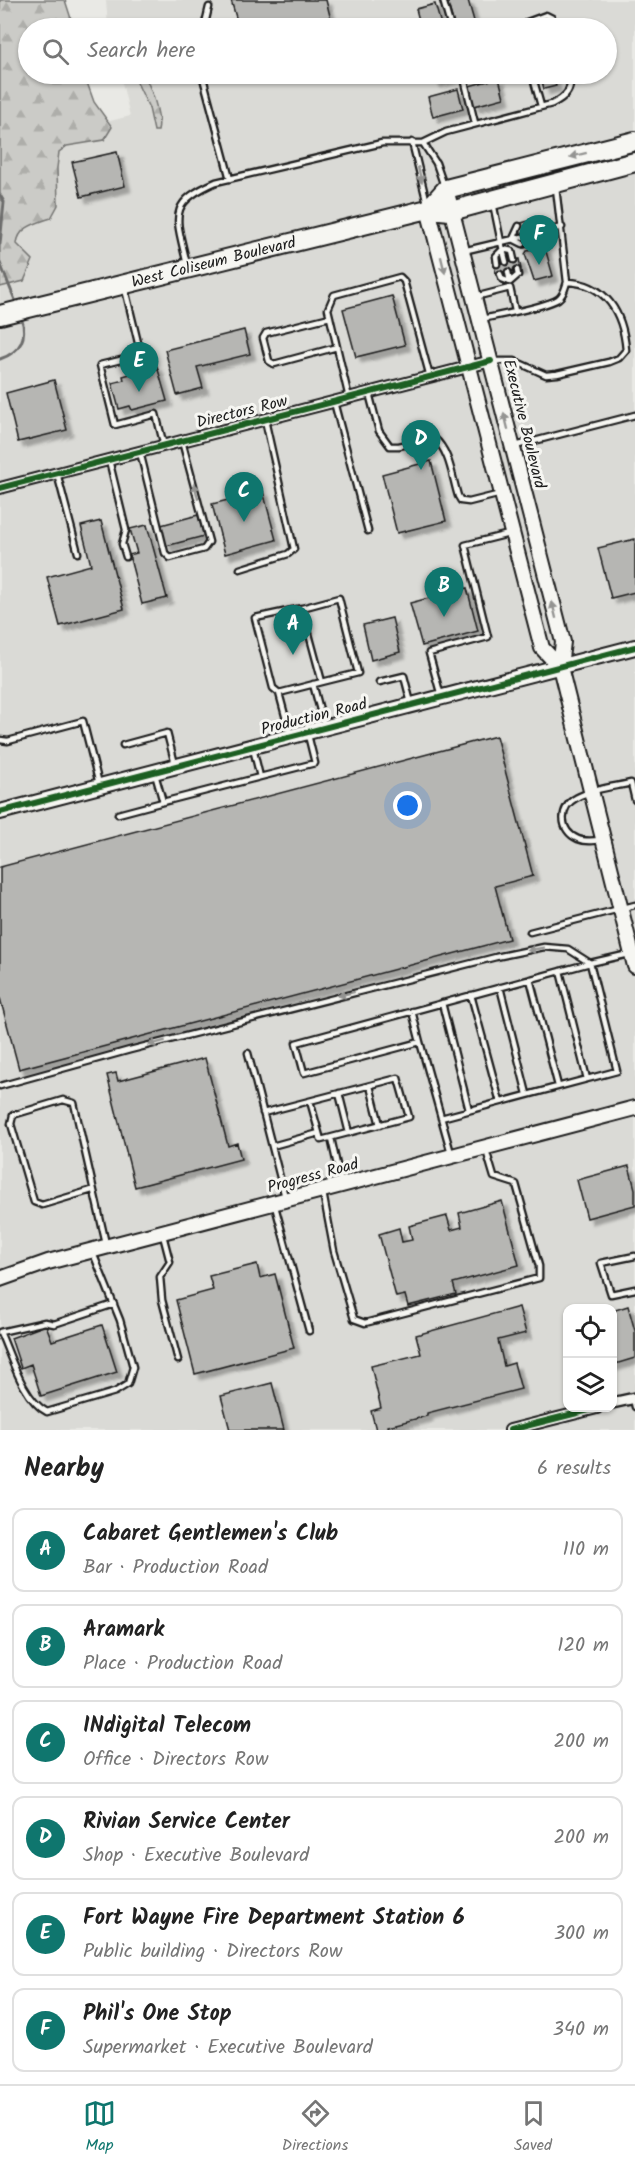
<!DOCTYPE html>
<meta charset="utf-8">
<style>
:root{--surface:#fff;--page:#f2f2f2;--text:#222;--muted:#767676;--line:#e0e0e0;--accent:#0f766e}
body{margin:0;font-family:Kalam,sans-serif;background:var(--page);color:var(--text)}
.controls{position:absolute;right:18px;bottom:18px;display:grid;overflow:hidden;border-radius:12px;box-shadow:0 2px 4px #0004}
.controls button{width:54px;height:54px;display:grid;place-items:center;padding:0;border:0;border-bottom:2px solid var(--line);background:var(--surface);color:var(--text);font:30px sans-serif}
.you{position:absolute;left:408px;top:806px;width:21px;height:21px;margin:-15px;border:4px solid #fff;border-radius:50%;background:#1a73e8;box-shadow:0 0 0 9px #1a73e833}
.badge{display:grid;place-items:center;width:39px;height:39px;border-radius:50%;background:var(--accent);color:#fff;font-size:20px;font-weight:700}
.pin{position:absolute;translate:-50% -50px;filter:drop-shadow(0 2px 3px #0008)}
.pin::after{content:'';position:absolute;top:32px;width:21px;height:18px;background:inherit;clip-path:polygon(0 0,100% 0,50% 100%)}
.list{margin:0;padding:0;list-style:none}
h2{display:flex;justify-content:space-between;align-items:center;height:78px;margin:0;padding:0 24px;font-size:26px}
h2 small{font-size:20px;font-weight:400;color:var(--muted)}
.list li{display:grid;grid-template-columns:39px 1fr auto;gap:18px;align-items:center;box-sizing:border-box;height:84px;margin:0 12px 12px;padding:0 12px;border:2px solid var(--line);border-radius:12px}
.list b{display:block;font-size:22px;white-space:nowrap}
.list p{margin:0;font-size:20px;white-space:nowrap;color:var(--muted)}
.list em{font-size:20px;font-style:normal;color:var(--muted)}
.icon{flex:none;width:33px;height:33px;fill:none;stroke:currentColor;stroke-width:2;stroke-linecap:round;stroke-linejoin:round}
.map{position:relative;flex:none;width:635px;height:1430px;overflow:hidden}
.search{position:absolute;background:var(--surface);box-shadow:0 2px 4px #0004;left:18px;right:18px;top:18px;height:66px;display:flex;align-items:center;gap:15px;box-sizing:border-box;padding:0 21px;border-radius:33px;color:var(--muted);font-size:22px}
.sheet{height:654px;background:var(--surface)}
nav{display:flex;justify-content:space-around;align-items:center;box-sizing:border-box;height:84px;border-top:2px solid var(--line);background:var(--surface);font-size:16px;color:var(--muted)}
nav a{display:grid;justify-items:center;gap:3px}
nav .on{color:var(--accent)}
.map>svg:first-child{display:block}
</style>
<div class="map">
<svg width="635" height="1430" viewBox="0 0 635 1430">
<defs>
<pattern id="forest-firs" width="22" height="20" patternUnits="userSpaceOnUse" patternTransform="scale(1.5)"><rect width="22" height="20" fill="#cbcbc7"/><path d="M5 1l3.5 6h-7zM16 11l3.5 6h-7z" fill="#aeaeaa"/></pattern>
<filter id="shadow"><feDropShadow dx="5.5" dy="5.5" stdDeviation="1.5" flood-color="#0004"/></filter>
</defs>
<rect width="100%" height="100%" fill="#e9e9e5"/>
<filter id="ink" filterUnits="userSpaceOnUse"><feTurbulence type="fractalNoise" baseFrequency=".0167" numOctaves="2"/><feDisplacementMap in="SourceGraphic" scale="12" xChannelSelector="R" yChannelSelector="G"/><feConvolveMatrix kernelMatrix="1 2 1 2 8 2 1 2 1" color-interpolation-filters="sRGB"/></filter>
<g filter="url(#ink)">
<path fill="#dadad6" fill-rule="evenodd" d="M106 0H635V1430H0V149L130 116 120 74H606V28H108ZM568 1308H612V1408H568Z"/>
<path fill="url(#forest-firs)" stroke="#747472" stroke-width="1.5" d="M0 0H65L74 28H28V74H84L94 102 112 127 104 140 67 146 59 152 57 168 58 205 51 218C37 223 18 227 17 244L33 260 24 281 0 287Z
M133 74H144C151 89 162 114 158 131H154L149 108Z"/>
<g fill="none" stroke-linecap="round" stroke-linejoin="round">
<path stroke="#6d6d6c" stroke-width="3" d="M0 195 4 202 0 244
M0 263 17 305
M0 359C21 352 28 337 21 317"/>
</g>
<path fill="#b6b6b3" stroke="#1c1c1c" stroke-width="1.5" filter="url(#shadow)" d="M231 0H326L333 28H239Z
M468 0 476 28H455L447 1Z
M435 4 442 28H421L416 9Z
M433 74H454L455 77 435 82Z
M540 74H552L556 86 544 89Z
M499 78 504 98 474 106 469 86Z
M458 89 463 109 433 117 428 97Z
M117 152 125 186 81 197 72 162Z
M535 219 541 244 524 248 518 224Z
M545 248 553 276 534 281 525 254 527 251Z
M519 259 521 269 496 275 494 265Z
M392 296 405 345 356 357 343 309Z
M244 330 250 354 197 367 203 388 177 395 165 350Z
M157 366 167 401 132 410 130 406 119 409 112 383 124 380 123 376Z
M54 380 67 430 18 442 6 393Z
M431 461 446 521 397 533 382 474Z
M256 488 257 492 263 491 276 540 225 554 212 504 248 495 246 490Z
M198 515 204 536 166 546 161 525Z
M101 521 124 609 60 626 47 577 91 565 81 526Z
M147 525 167 598 142 604 129 555 137 553 130 529Z
M635 539V592L611 598 598 548Z
M467 588 478 631 422 646 410 603Z
M392 618 400 652 371 660 363 625Z
M496 736 533 876 495 886 509 939 19 1069 0 998V867Z
M205 1058 228 1146 237 1143 241 1159 135 1187 107 1075 116 1073 118 1081Z
M629 1166 635 1189V1205L587 1218 577 1180Z
M502 1201 519 1265 453 1283 456 1294 408 1306 405 1295 396 1297 379 1234 399 1228 402 1242 412 1240 409 1226 447 1216 451 1230 462 1227 459 1213Z
M257 1264 260 1278 275 1274 294 1348 195 1374 176 1300 213 1290 209 1276Z
M628 1306 635 1331V1358L612 1365V1311Z
M519 1307 526 1333 498 1340 504 1366 514 1363 521 1389 427 1413V1416L388 1426 389 1429 376 1430 371 1411 381 1408 371 1366 421 1354 416 1335Z
M46 1325 52 1341 102 1325 117 1372 41 1396 31 1364 21 1368 11 1338Z
M272 1383 284 1430H230L221 1396Z"/>
<g fill="none" stroke-linecap="round" stroke-linejoin="round">
<defs>
<path id="lane" d="M443 0 451 28
M204 28 209 7
M524 28 527 22 546 15 552 18 557 28
M202 74 230 179
M463 74 475 123
M532 74 541 106
M412 142 427 203
M423 143 436 163 444 186
M536 223 550 230 540 240
M519 226 513 239 523 244
M538 233 562 227
M463 251 501 242 493 203
M506 262 501 242 522 237
M497 264 496 256 503 249 512 251 514 260
M187 265C177 218 165 204 216 182L382 143H423L446 132 552 104C566 97 573 90 569 74
M508 272 510 282
M500 274 502 279 510 282 518 275 517 270
M125 289 141 355 100 365 115 425 156 414 164 446
M475 297 510 288 515 311
M330 317 266 333 263 338 269 361 274 364 337 347
M482 319C499 315 546 307 558 299 564 295 565 288 567 282L556 188
M494 361H515L546 375 557 374 609 362 619 358 626 350C623 313 606 283 567 282
M369 393 379 431 390 446H399L434 438C450 451 452 477 458 496L461 501 469 502 501 494
M349 398 328 309 334 295 400 277 404 281 430 377
M334 402 368 531
M515 446 635 415
M140 452 165 553 170 558 204 549 209 542 182 441
M109 460 126 530 122 544 126 557
M57 473 78 553
M240 569 288 554 294 549 265 420
M302 608 322 682 279 693 273 688 255 618Z
M302 608 339 598 358 673 322 682
M379 682 404 676 411 703
M313 684 324 725
M279 693 290 734
M441 696 429 653 488 637 465 545 509 534
M0 740 8 741 83 721 99 784
M123 745 167 733 175 764
M253 748 260 777 315 763 308 735
M155 774 163 802 260 777
M118 814 163 802
M601 840C593 841 585 842 578 839 559 831 559 807 576 798 592 789 613 787 631 783L635 800
M530 932 635 905
M560 971 587 1079
M530 979 558 1086
M500 987 527 1094
M471 995 500 1102
M442 1003 469 1110
M412 1011 420 1042
M248 1053 285 1197
M0 1086 130 1050 496 957 544 947 568 949 590 963 617 1071 441 1118
M370 1086 380 1125
M339 1093 349 1133
M263 1113 398 1078 409 1117 321 1140 310 1101
M331 1138 341 1183
M272 1146 319 1133
M451 1153 420 1042 304 1073 296 1043 590 963 629 954
M92 1190 42 1205 34 1202 11 1124 13 1115 63 1100 74 1103 106 1244
M323 1193 334 1251 354 1319 365 1323 539 1278V1266L516 1184 494 1177 486 1150
M275 1206 309 1331
M163 1235 170 1262 160 1277 162 1300 178 1360
M635 1256 601 1263 611 1294 635 1289
M0 1332C11 1356 23 1400 47 1412L115 1392 128 1384 133 1367 120 1320 93 1253
M0 1332 45 1322 54 1324 114 1304
M633 1398 635 1407"/>
<path id="street" d="M0 488 491 361
M612 1403 635 1398
M510 1430 597 1408"/>
<path id="secondary" d="M446 189 563 642 560 667 635 966
M428 209 542 648 560 667
M0 812 635 647
M0 1279 48 1262 635 1108"/>
<g id="highway">
<path d="M428 209 446 189 635 141"/>
<path id="s1" d="M0 315 428 209 451 211 635 162"/>
</g>
</defs>
<use href="#lane" stroke="#1c1c1c" stroke-width="9"/>
<use href="#street" stroke="#1c1c1c" stroke-width="14"/>
<use href="#secondary" stroke="#1c1c1c" stroke-width="18"/>
<use href="#highway" stroke="#1c1c1c" stroke-width="22"/>
<use href="#lane" stroke="#f6f6f2" stroke-width="4.5"/>
<use href="#street" stroke="#f6f6f2" stroke-width="9"/>
<use href="#secondary" stroke="#f6f6f2" stroke-width="14"/>
<use href="#highway" stroke="#f6f6f2" stroke-width="18"/>
<defs>
<path id="cycleway" d="M0 488 491 361
M0 812 635 647
M510 1430 597 1408"/>
</defs>
<use href="#cycleway" stroke="#f6f6f2" stroke-width="10"/>
<use href="#cycleway" stroke="#1b5e20" stroke-width="6"/>
</g>
<defs><path id="oneway-solid" d="M-6-.8H1V-3.2L6.5 0L1 3.2V.8H-6Z" transform="scale(1.5)"/></defs>
<g fill="#949492">
<use href="#oneway-solid" transform="translate(578 155) rotate(166)"/>
<use href="#oneway-solid" transform="translate(420 175) rotate(76)"/>
<use href="#oneway-solid" transform="translate(443 265) rotate(76)"/>
<use href="#oneway-solid" transform="translate(506 421) rotate(-104)"/>
<use href="#oneway-solid" transform="translate(196 491) rotate(-104)"/>
<use href="#oneway-solid" transform="translate(554 610) rotate(-104)"/>
<use href="#oneway-solid" transform="translate(536 949) rotate(170)"/>
<use href="#oneway-solid" transform="translate(346 994) rotate(166)"/>
<use href="#oneway-solid" transform="translate(157 1043) rotate(165)"/>
</g>
</g>
<g text-anchor="middle" dominant-baseline="central" stroke-width="6" stroke-linejoin="round" paint-order="stroke">
<g font-size="16" fill="#1c1c1c" stroke="#f6f6f2">
<text stroke="none"><textPath href="#s1" startOffset="220">West Coliseum Boulevard</textPath></text>
<text transform="translate(242 412) rotate(-14)">Directors Row</text>
<text transform="translate(524 424) rotate(76)">Executive Boulevard</text>
<text transform="translate(314 717) rotate(-14)">Production Road</text>
<text transform="translate(313 1176) rotate(-15)">Progress Road</text>
</g>
</g>
</svg>
<div class="controls">
<button><svg class="icon" aria-label="locate" viewBox="0 0 24 24"><circle cx="12" cy="12" r="6"/><path d="M12 2v4M12 18v4M2 12h4M18 12h4"/></svg></button>
<button><svg class="icon" aria-label="layers" viewBox="0 0 24 24"><path d="M12 4l9 5-9 5-9-5zM3 14l9 5 9-5"/></svg></button>
</div>
<div class="you"></div>
<div class="pin badge" style="left:293px;top:655px">A</div>
<div class="pin badge" style="left:444px;top:617px">B</div>
<div class="pin badge" style="left:244px;top:522px">C</div>
<div class="pin badge" style="left:421px;top:470px">D</div>
<div class="pin badge" style="left:139px;top:392px">E</div>
<div class="pin badge" style="left:539px;top:265px">F</div>
<div class="search"><svg class="icon" aria-label="search" viewBox="0 0 24 24"><circle cx="10" cy="10" r="6"/><path d="M15 15l6 6"/></svg>Search here</div>
</div>
<section class="sheet">
<h2>Nearby<small>6 results</small></h2>
<ul class="list">
<li><span class="badge">A</span><div><b>Cabaret Gentlemen's Club</b><p>Bar · Production Road</p></div><em>110 m</em></li>
<li><span class="badge">B</span><div><b>Aramark</b><p>Place · Production Road</p></div><em>120 m</em></li>
<li><span class="badge">C</span><div><b>INdigital Telecom</b><p>Office · Directors Row</p></div><em>200 m</em></li>
<li><span class="badge">D</span><div><b>Rivian Service Center</b><p>Shop · Executive Boulevard</p></div><em>200 m</em></li>
<li><span class="badge">E</span><div><b>Fort Wayne Fire Department Station 6</b><p>Public building · Directors Row</p></div><em>300 m</em></li>
<li><span class="badge">F</span><div><b>Phil's One Stop</b><p>Supermarket · Executive Boulevard</p></div><em>340 m</em></li>
</ul>
</section>
<nav>
<a class="on"><svg class="icon" aria-label="map" viewBox="0 0 24 24"><path d="M3 6l6-2 6 2 6-2v14l-6 2-6-2-6 2zM9 4v14M15 6v14"/></svg>Map</a>
<a><svg class="icon" aria-label="directions" viewBox="0 0 24 24"><path d="M12 3l9 9-9 9-9-9zM9 14v-3h6M13 9l2 2-2 2"/></svg>Directions</a>
<a><svg class="icon" aria-label="saved" viewBox="0 0 24 24"><path d="M7 4h10v16l-5-4-5 4z"/></svg>Saved</a>
</nav>
